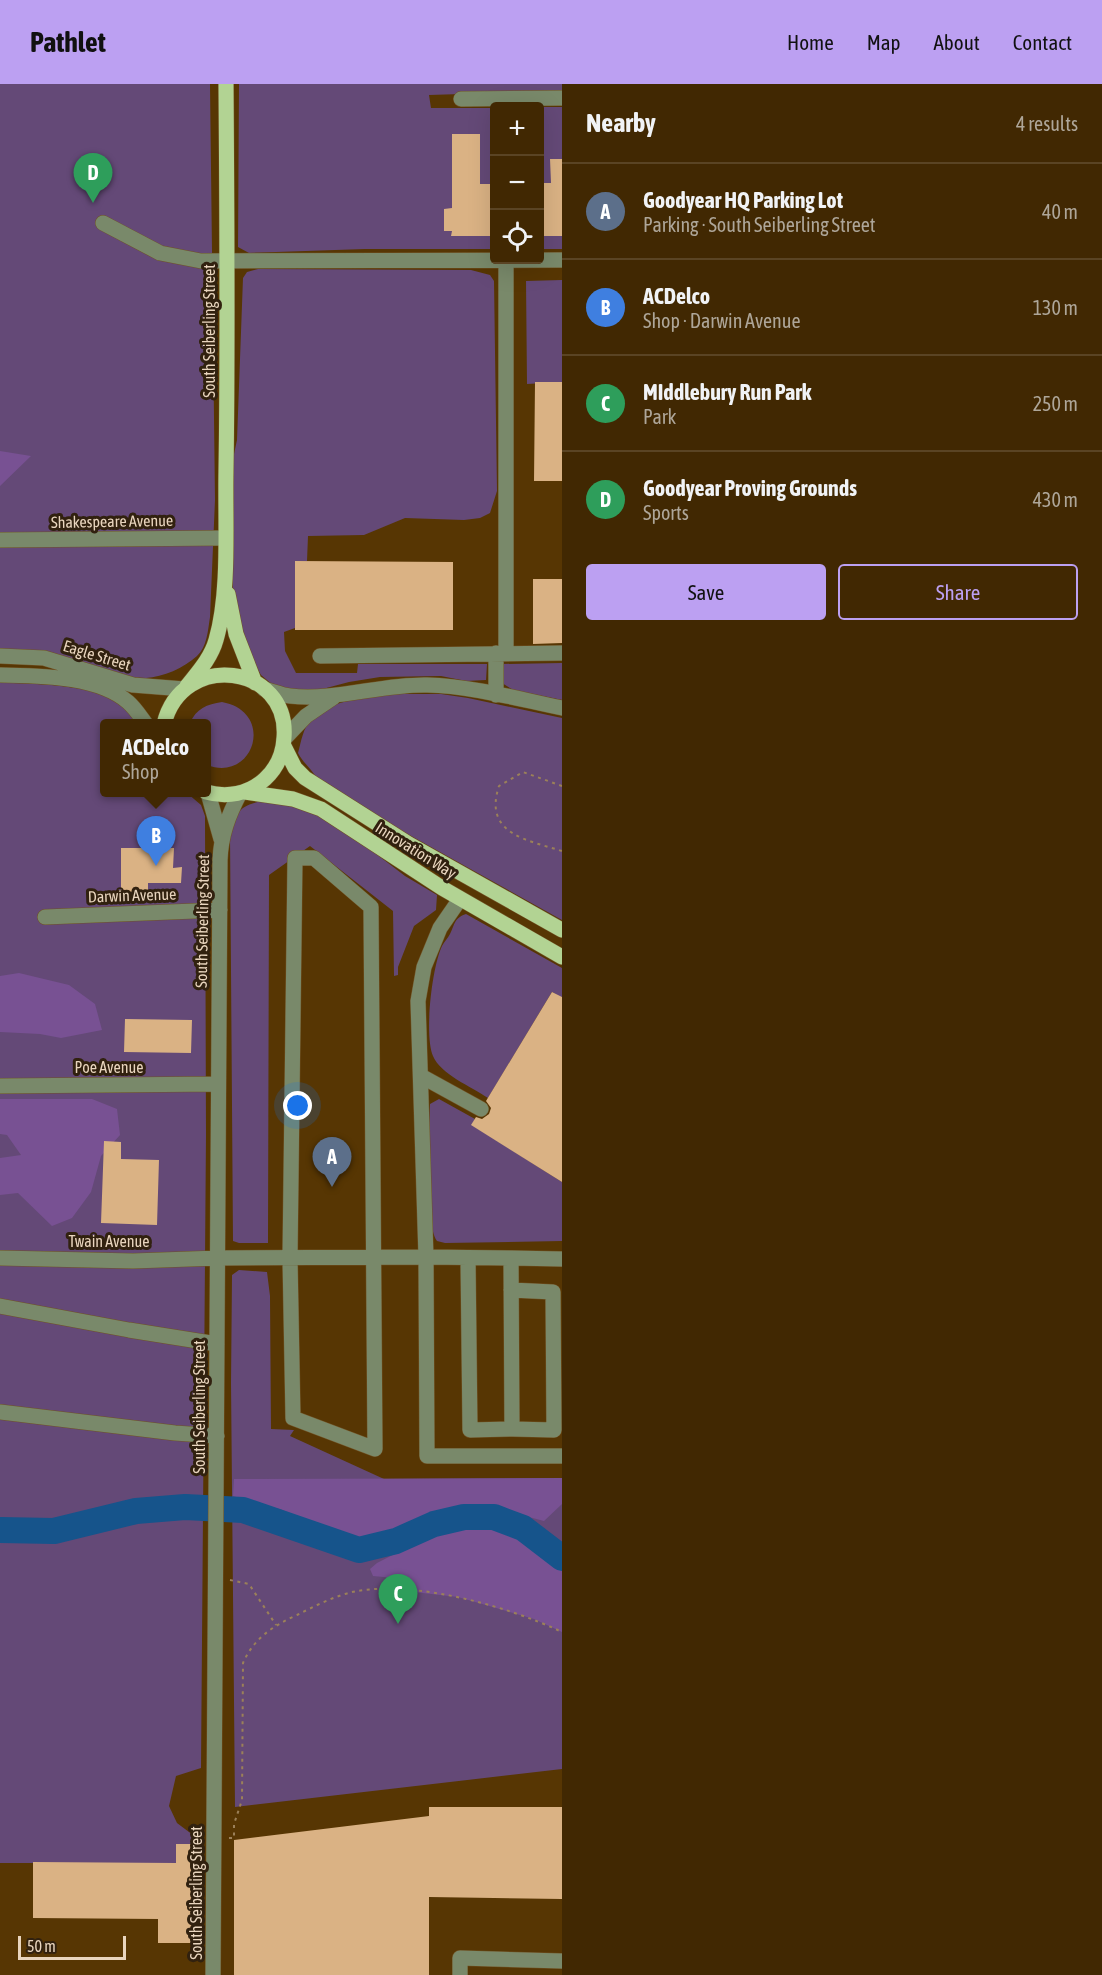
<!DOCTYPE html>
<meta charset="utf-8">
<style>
:root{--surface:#412802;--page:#4c3411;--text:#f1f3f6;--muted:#aea699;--line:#5a4424;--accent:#bca0f2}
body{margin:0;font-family:"Asap Condensed",sans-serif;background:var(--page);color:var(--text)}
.controls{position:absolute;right:18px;top:18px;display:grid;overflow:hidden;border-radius:6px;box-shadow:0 6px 24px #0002}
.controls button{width:54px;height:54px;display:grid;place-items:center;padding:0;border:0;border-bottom:2px solid var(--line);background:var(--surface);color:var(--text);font:30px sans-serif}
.scale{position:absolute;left:18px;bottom:15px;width:108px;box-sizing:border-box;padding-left:6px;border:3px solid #e9d5be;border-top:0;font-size:16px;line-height:21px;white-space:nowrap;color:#e9d5be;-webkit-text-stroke:4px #31210f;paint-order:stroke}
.you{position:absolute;left:298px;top:1022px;width:21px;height:21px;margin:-15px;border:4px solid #fff;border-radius:50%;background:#1a73e8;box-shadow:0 0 0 9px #1a73e833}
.badge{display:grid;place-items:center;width:39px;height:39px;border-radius:50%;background:var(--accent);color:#fff;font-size:20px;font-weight:700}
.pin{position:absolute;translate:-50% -50px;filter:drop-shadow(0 2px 3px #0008)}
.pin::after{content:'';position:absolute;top:32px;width:21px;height:18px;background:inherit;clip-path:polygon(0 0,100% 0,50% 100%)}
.popup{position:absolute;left:100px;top:635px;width:111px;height:78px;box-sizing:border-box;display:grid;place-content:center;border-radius:6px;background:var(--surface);filter:drop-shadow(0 2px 4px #0005);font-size:20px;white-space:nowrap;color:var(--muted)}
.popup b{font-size:22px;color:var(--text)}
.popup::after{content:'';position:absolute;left:50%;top:100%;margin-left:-12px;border:12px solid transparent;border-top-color:var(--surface)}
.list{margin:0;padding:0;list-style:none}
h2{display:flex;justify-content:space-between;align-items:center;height:78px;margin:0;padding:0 24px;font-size:26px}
h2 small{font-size:20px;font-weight:400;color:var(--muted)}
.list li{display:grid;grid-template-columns:39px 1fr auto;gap:18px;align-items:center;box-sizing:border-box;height:96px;padding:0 24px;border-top:2px solid var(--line)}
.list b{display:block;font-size:22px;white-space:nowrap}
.list p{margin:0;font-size:20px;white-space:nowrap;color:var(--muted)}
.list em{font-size:20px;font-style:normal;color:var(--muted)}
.actions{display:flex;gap:12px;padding:18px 24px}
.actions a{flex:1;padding:14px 0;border:2px solid var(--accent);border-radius:6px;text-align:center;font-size:21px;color:var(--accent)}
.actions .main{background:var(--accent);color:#111}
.icon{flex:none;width:33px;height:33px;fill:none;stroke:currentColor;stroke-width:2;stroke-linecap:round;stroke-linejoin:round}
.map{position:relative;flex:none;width:562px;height:1891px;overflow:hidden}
header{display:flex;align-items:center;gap:36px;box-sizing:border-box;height:84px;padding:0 30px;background:var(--accent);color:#111}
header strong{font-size:28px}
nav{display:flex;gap:33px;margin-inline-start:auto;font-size:21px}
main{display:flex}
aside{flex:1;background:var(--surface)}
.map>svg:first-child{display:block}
</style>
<header>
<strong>Pathlet</strong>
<nav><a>Home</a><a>Map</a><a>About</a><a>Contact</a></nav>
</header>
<main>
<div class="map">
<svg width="562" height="1891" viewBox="0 0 562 1891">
<rect width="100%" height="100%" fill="#573603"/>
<path fill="#644977" d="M0 0H210L215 416 210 533C208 546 207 563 197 572 184 584 163 593 146 594 102 594 44 576 0 566Z
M239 0H562V7L429 11 431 24H494V165H365L249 169 238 163Z
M540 23H562V165H540Z
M258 185 471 186 490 191 494 197 497 407 490 429 480 434 464 436 405 434 364 451 308 452 307 477 295 478V544L284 548 285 567 296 589H357L358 580H487L486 596 466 597 441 592 380 593 349 598 315 607 303 608 274 602 261 591 247 567 233 527 231 384 237 356 243 194 247 188Z
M562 196V298L527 300 526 197Z
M562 579V616L513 606 502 599V580Z
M0 599C31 599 97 601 123 619 130 623 136 633 141 639L105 640V708L187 709 201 721 205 732 206 1050 201 1684 176 1692 169 1722 177 1739 193 1751 194 1760H176V1779H0Z
M395 610H441L468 614 562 634V836L348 717 317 695C312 685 303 679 298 669 301 658 303 643 312 635 333 615 367 613 395 610Z
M222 618C276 628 254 699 207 681V640L190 639C196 625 207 620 222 618Z
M262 717 313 726 362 759 405 792 437 811 436 826 414 842 398 883V891L394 892 393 827 310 762 269 791 268 1159H239L233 1157 230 751C238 728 236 723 262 717Z
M466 830 562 884V914L552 908 488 1014C472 1003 440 990 433 972 424 951 432 883 442 862 444 858 448 854 450 850 455 840 454 834 466 830Z
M439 1015 475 1035 472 1041 562 1098V1157L445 1159 437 1157C424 1139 429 1046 430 1020Z
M239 1186 267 1188 270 1212 271 1345 294 1346 290 1352 384 1395 562 1394V1685L235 1723 231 1299 232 1191Z"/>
<path fill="#785193" d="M0 367 31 372 0 402Z
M19 889 69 901 95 920 102 946 61 954 40 950 0 948V892Z
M0 1015H92L117 1025 120 1051 101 1072 91 1108 72 1134 52 1142 18 1109 0 1111V1074L21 1071 7 1051 0 1050Z
M562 1394V1420L544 1437 506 1427 480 1423 456 1424 418 1437 395 1450 372 1457 333 1449 315 1439 280 1425 256 1420 233 1412 234 1395Z
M484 1441 512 1445 530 1455 562 1481V1548L534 1535 458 1513 396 1506 394 1494 373 1492 370 1485 377 1479 428 1453 456 1444Z"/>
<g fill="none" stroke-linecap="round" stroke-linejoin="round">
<path stroke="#16548b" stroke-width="26" d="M0 1446 54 1447 136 1427 185 1423 243 1426 359 1466 396 1457 434 1440 464 1433H494L523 1444 562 1474"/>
</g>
<path fill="#dab284" d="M452 50H480V100H495V152H451L452 147H444V125L452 124Z
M550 75H562V152H540V99H551Z
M535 298H562V397H534Z
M295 477 453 478V546H295Z
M533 495H562V559L533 560Z
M121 764H174L173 784 182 783 181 799H148V808H121Z
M552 908 562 913V1098L471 1041 476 1033 482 1035 489 1030 491 1024 486 1017Z
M125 935 192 936 191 969 124 968Z
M104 1057 121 1058V1075L159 1076 157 1141 101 1139Z
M429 1723H562V1815L429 1813V1891H234V1756L429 1732Z
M176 1760H194L193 1859H158V1835L33 1834V1778L176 1779Z"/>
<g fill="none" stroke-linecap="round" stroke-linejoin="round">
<defs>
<path id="minor" d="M461 15 562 14
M103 139 160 169 201 177 562 176
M506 177V569
M0 456 225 454
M0 572 44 574 133 601 184 605
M320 572 562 569
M0 591C38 592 97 591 128 618 135 624 140 632 146 640
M264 605C273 607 281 611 290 612 336 617 381 600 427 601 472 602 518 615 562 624
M496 611V569
M284 655 306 632 334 613
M208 709 221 755
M295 774H314L371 823 375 1365 293 1334 290 1174Z
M45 833 220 826
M421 992 481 1025
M0 1002 218 1000
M0 1174 133 1177 218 1174 426 1173 418 917 424 883 440 844 460 815
M468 1174 470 1346 512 1345 511 1174 426 1173 427 1372H562
M511 1174 562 1175
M511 1206 553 1208 554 1346 512 1345
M0 1222 129 1246 217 1260
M0 1328 175 1349 217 1352
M213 1891 220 776C221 751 228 732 240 709
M460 1891V1874L562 1877"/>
<path id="major" d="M228 510 236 550 255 599
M187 602C198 588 211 574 216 556 230 508 225 439 226 388 228 259 227 129 226 0
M164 640C182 566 290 580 284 654 283 670 277 684 265 695 249 710 227 714 206 708
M284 662 295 684 305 694 409 760 562 846
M245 708 293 715 321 725 442 804 562 873"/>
</defs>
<use href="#minor" stroke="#715325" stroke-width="16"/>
<use href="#major" stroke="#715325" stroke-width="16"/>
<path stroke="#9b8059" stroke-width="2" stroke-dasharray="3 4.5" stroke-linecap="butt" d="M562 702 523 688 499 702C483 750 527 756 562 767
M230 1496 249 1500 276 1541
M229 1754H234V1740L242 1716 243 1579C254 1554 273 1542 297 1531 315 1522 336 1511 357 1507 418 1497 507 1522 562 1548"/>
<use href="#minor" stroke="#79896a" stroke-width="15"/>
<use href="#major" stroke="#b2d393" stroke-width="15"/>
</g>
<g text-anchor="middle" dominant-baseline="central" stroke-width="6" stroke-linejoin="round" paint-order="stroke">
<g font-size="16" fill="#e9d5be" stroke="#31210f">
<text transform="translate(209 247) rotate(-90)">South Seiberling Street</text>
<text transform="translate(112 437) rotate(-1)">Shakespeare Avenue</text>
<text transform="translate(97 571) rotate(17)">Eagle Street</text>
<text transform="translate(416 766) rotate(32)">Innovation Way</text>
<text transform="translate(132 811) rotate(-2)">Darwin Avenue</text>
<text transform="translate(202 837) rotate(-89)">South Seiberling Street</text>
<text x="109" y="983">Poe Avenue</text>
<text x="109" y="1157">Twain Avenue</text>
<text transform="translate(199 1323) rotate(-90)">South Seiberling Street</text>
<text transform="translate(196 1809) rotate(-90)">South Seiberling Street</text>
</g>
</g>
</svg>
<div class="controls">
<button>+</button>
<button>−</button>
<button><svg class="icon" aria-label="locate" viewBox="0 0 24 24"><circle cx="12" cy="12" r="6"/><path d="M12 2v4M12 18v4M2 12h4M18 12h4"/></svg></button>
</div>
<div class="scale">50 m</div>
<div class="you"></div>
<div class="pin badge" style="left:332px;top:1103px;background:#5c6f8a">A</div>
<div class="pin badge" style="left:156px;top:782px;background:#3f7fe0">B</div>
<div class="popup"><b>ACDelco</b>Shop</div>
<div class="pin badge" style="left:398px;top:1540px;background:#2e9e5b">C</div>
<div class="pin badge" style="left:93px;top:119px;background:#2e9e5b">D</div>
</div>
<aside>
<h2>Nearby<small>4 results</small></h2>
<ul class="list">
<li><span class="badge" style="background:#5c6f8a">A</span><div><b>Goodyear HQ Parking Lot</b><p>Parking · South Seiberling Street</p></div><em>40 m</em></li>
<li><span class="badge" style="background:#3f7fe0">B</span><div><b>ACDelco</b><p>Shop · Darwin Avenue</p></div><em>130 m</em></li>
<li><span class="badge" style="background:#2e9e5b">C</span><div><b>MIddlebury Run Park</b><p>Park</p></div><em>250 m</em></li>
<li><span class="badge" style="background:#2e9e5b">D</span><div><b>Goodyear Proving Grounds</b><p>Sports</p></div><em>430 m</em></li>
</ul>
<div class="actions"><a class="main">Save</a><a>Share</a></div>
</aside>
</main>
